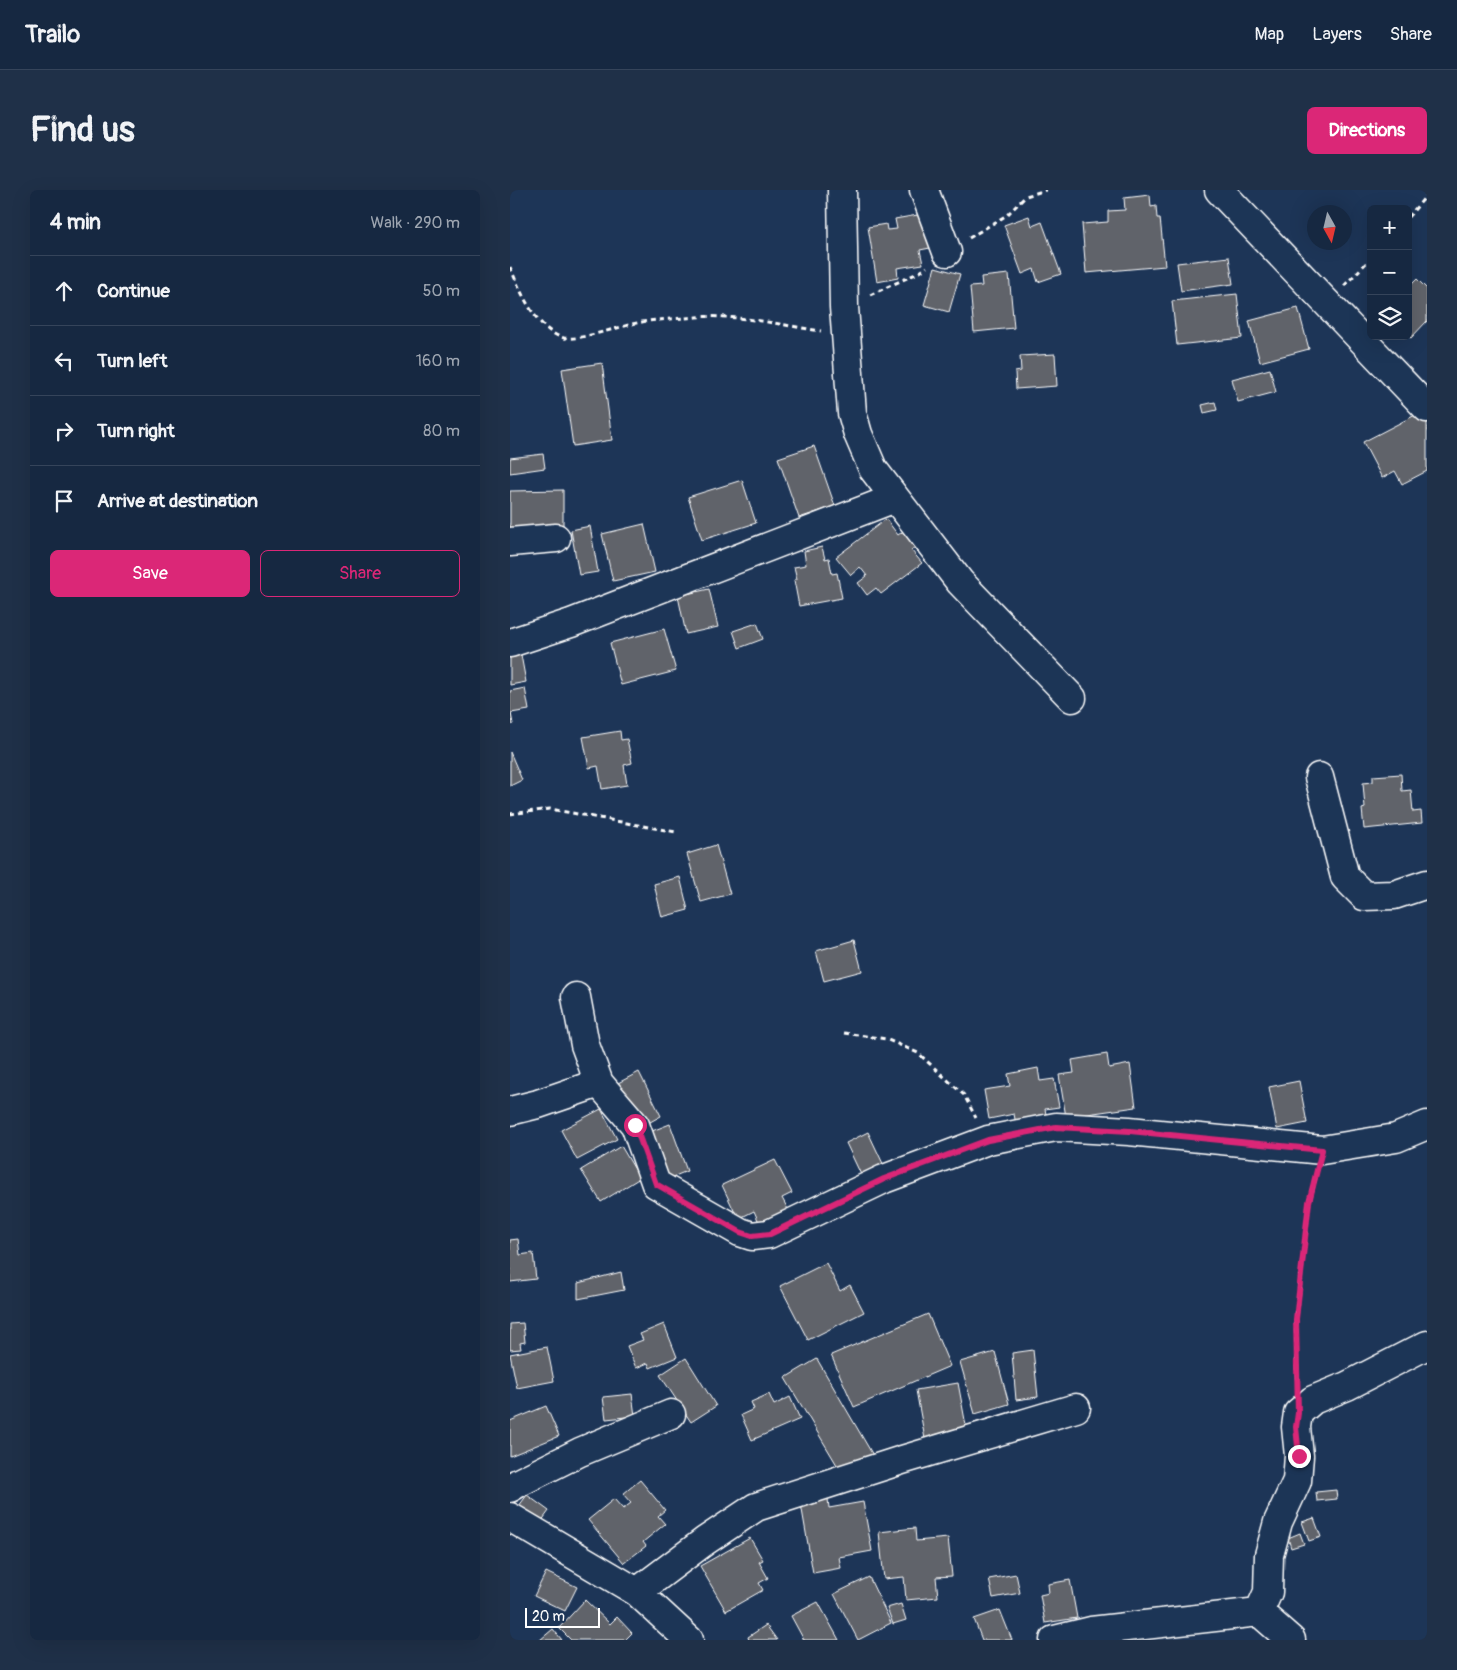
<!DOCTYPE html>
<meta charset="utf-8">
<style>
:root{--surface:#162841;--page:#1f3048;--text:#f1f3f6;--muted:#9ea6b1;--line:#35445a;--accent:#db2777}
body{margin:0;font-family:Pangolin,sans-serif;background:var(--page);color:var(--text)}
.controls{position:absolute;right:15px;top:15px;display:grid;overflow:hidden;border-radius:8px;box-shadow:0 5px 20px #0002}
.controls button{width:45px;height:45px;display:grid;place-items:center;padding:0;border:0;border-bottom:1px solid var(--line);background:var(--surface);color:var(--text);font:25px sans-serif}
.compass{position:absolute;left:797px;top:15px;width:45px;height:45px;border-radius:50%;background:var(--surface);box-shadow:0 5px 20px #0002;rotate:172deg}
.scale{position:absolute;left:15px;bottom:12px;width:75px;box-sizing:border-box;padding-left:5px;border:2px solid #fff;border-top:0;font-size:14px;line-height:18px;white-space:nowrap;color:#fff;-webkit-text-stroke:4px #1d3557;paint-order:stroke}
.stop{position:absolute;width:15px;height:15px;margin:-11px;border:4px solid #db2777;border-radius:50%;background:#fff}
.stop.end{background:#db2777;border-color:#fff;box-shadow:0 1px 5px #0008}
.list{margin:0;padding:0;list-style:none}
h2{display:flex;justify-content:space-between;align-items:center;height:65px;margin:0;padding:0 20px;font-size:21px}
h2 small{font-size:16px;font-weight:400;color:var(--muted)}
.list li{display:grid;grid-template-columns:32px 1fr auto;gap:15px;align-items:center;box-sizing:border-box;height:70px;padding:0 20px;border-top:1px solid var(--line)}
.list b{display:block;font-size:19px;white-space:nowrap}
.list em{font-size:16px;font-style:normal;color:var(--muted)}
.actions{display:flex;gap:10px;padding:15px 20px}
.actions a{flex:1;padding:11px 0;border:1px solid var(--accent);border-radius:8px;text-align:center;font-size:18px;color:var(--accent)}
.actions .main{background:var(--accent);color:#fff}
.icon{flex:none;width:28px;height:28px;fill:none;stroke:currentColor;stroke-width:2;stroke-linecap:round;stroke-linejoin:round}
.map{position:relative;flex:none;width:917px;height:1450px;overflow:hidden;border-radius:8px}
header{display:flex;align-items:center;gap:30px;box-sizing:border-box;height:70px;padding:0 25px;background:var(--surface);border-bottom:1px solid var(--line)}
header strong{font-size:24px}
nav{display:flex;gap:28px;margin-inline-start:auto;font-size:18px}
.intro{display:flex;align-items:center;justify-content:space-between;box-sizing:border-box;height:120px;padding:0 30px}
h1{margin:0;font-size:35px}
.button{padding:12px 22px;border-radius:8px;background:var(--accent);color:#fff;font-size:18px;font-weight:700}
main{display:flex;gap:30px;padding:0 30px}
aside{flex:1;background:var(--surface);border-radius:8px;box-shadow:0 5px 20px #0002}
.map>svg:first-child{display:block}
</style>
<header>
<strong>Trailo</strong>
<nav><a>Map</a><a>Layers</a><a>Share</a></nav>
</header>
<div class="intro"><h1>Find us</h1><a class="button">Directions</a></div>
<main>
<aside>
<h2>4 min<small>Walk · 290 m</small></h2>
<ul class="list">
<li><svg class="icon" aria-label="ahead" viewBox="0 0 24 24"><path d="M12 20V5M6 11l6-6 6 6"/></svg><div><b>Continue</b></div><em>50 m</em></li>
<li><svg class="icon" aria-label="left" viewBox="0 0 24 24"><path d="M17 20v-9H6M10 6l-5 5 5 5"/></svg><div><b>Turn left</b></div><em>160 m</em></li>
<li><svg class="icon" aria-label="right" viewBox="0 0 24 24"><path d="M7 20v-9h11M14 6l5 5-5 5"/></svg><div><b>Turn right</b></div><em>80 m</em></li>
<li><svg class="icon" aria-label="arrive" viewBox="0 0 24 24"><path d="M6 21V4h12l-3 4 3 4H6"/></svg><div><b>Arrive at destination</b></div></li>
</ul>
<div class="actions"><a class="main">Save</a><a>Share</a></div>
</aside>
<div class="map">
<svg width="917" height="1450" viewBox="0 0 917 1450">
<rect width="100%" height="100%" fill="#1d3557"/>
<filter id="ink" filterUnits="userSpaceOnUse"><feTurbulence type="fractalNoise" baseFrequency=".02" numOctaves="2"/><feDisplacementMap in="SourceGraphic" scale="10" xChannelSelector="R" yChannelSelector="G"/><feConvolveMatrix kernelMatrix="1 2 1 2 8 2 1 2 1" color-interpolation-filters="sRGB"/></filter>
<g filter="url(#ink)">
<path fill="#61646b" stroke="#fff" d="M640 5 641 17 646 16 647 28H650L655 76 576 83 572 34 598 32V21L615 20 614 8Z
M419 23 425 57 410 60 413 74 387 78 388 88 367 92 358 37 376 34 377 40 387 39 385 29Z
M519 26 522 36 532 32 551 84 528 92 524 79 512 84 494 35Z
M719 67 723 94 671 101 667 73Z
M425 77 450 84 439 122 414 115Z
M499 84 504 138 464 142 460 97 472 96 471 87Z
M907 89 917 99V131L901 148 898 146V98Z
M727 104 732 148 667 155 662 111Z
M788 118 799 159 750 172 739 131Z
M545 164 547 196 506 199 505 182 511 181 510 166Z
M92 173 102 250 63 256 52 179Z
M760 179 766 202 728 212 722 189Z
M705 212 707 220 694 223 692 215Z
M913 221 917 228V281L892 294 885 281 872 288 853 252Z
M304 256 325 316 289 328 268 268Z
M33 264 35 278 0 283V268Z
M232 290 246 333 192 350 178 307Z
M53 300V339L0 340V301Z
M376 329 388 345 399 337 412 352 401 360 412 373 371 404 366 398 357 405 348 393 357 386 350 377 341 385 326 367Z
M134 334 145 382 103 391 92 344Z
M80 336 88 382 69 385 61 340Z
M312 357 315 369 319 368 322 384 327 383 332 408 289 416 284 390 287 389 284 377 296 375 294 361Z
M199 399 208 437 176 444 168 406Z
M247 433 253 449 229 458 223 441Z
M154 439 166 481 111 495 100 453Z
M11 465 16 492 0 495V467Z
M15 498 19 520 1 523 3 534 0 535V501Z
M110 541 111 550 117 549 122 573 114 575 117 595 92 599 88 576 79 578 73 547Z
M0 562 12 590 0 596Z
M891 584 892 601 901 600 903 622 911 621 912 633 854 639 852 619 855 618 853 593 863 592V586Z
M206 655 220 704 191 712 177 664Z
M170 687 178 720 152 727 144 694Z
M344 750 352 781 314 791 306 761Z
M597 864 599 878 620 874 626 917 556 927 549 885 564 883 562 870Z
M528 878 530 891 544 889 549 917 535 919 538 934 507 940 504 924 479 929 474 900 500 896 498 884Z
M129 882 151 926 131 937 108 893Z
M789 891 797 933 767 939 759 897Z
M91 919 107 949 67 970 51 940Z
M160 934 177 981 155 990 137 943Z
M358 942 376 980 354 991 336 953Z
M111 956 130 988 91 1012 71 980Z
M265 970 282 1003 272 1008 280 1023 251 1037 244 1021 228 1029 212 995Z
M8 1049 10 1065 23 1063 26 1089 0 1092V1050Z
M316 1073 330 1101 340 1095 354 1122 298 1150 270 1096Z
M111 1082 114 1100 68 1109V1093Z
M418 1124 440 1176 344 1217 321 1165Z
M13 1133 15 1152 10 1153 11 1159 0 1160V1134Z
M154 1134 167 1167 140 1178 138 1173 126 1178 117 1156 133 1150 130 1144Z
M37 1157 44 1191 7 1198 0 1164Z
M523 1160 528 1207 506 1210 502 1163Z
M485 1162 499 1214 465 1224 450 1172Z
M176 1168 206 1216 181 1232 150 1185Z
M307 1169 364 1267 333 1285 275 1188Z
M448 1193 457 1241 415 1249 406 1200Z
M122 1204 125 1226 96 1229 93 1207Z
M259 1204 264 1215 280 1207 290 1229 242 1250 231 1225 244 1219 241 1212Z
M36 1216 49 1246 0 1266V1231Z
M130 1290 155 1320 148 1326 155 1334 133 1352 136 1356 114 1373 78 1330 104 1309 113 1319 121 1313 113 1304Z
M826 1300 827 1309 807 1311 806 1302Z
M17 1305 39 1321 28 1336 6 1320Z
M318 1309 319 1318 353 1312 362 1361 329 1367 331 1378 303 1383 291 1314Z
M804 1328 811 1347 799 1351 792 1332Z
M405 1338 406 1351 438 1348 442 1386 426 1387 428 1407 396 1410 394 1387 374 1389 369 1342Z
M790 1343 794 1354 781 1358 778 1348Z
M240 1348 253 1370 249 1372 258 1388 249 1393 253 1400 216 1421 190 1376Z
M36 1382 67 1397 55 1421 24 1406Z
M506 1384 510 1403 483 1408 479 1389Z
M359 1387 381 1433 348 1450 324 1404Z
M560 1390 567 1428 535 1433 530 1405 539 1403 538 1394Z
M75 1410 100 1434 107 1427 122 1443 115 1450H61L49 1438Z
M308 1412 329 1450H294L281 1426Z
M391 1414 396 1430 383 1434 377 1418Z
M490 1420 502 1450H472L464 1429Z
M256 1435 267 1450H239L238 1447Z
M43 1439 52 1450H30Z"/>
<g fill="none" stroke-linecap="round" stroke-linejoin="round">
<defs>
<path id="minor" d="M332 0 334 117 342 223 348 244 363 279 450 392 562 508
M414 0 437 62
M709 0 917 218
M0 352 46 348
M0 453 61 433 385 308
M809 587 835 687 854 706 884 705 917 694
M66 807 75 855 89 893 125 935 146 994 230 1042 242 1046 259 1044 374 989 478 950 546 937 619 941 812 960 886 948 917 935
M0 921 28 914 89 893
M0 1298 8 1293 70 1262 161 1224
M0 1327 127 1402 179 1450
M127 1402 195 1351 246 1317 392 1270 566 1218
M749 1422 781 1450
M544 1450 581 1441 749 1422 758 1402 759 1365 768 1332 787 1291 789 1266 786 1237 788 1223 803 1210 837 1196 917 1155"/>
</defs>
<use href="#minor" stroke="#fff" stroke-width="31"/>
<path stroke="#fff" stroke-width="3" stroke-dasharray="5 4" stroke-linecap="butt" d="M898 27 917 5
M459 48 497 25 516 6 536 0
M0 77C10 100 26 141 54 148 70 151 113 135 132 132 150 129 168 129 186 127 224 124 272 135 311 141
M834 96 861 68
M360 105 410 82 417 77
M0 624 40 619 166 642
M334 843 376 849 408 863 454 905 466 928
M787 1189 786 1129 799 1012 806 985"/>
<use href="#minor" stroke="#1d3557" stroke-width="28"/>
</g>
</g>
<g fill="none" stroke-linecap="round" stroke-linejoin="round" filter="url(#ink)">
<path stroke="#db2777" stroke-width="6" d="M125 935 146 994 230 1042 242 1046 260 1044 374 989 478 950 546 937 620 941 812 960 799 1012 786 1129 788 1223 786 1237 789 1266"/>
</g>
</svg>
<div class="controls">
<button>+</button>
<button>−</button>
<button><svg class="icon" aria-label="layers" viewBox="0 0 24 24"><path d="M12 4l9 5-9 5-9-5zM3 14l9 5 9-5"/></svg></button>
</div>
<svg class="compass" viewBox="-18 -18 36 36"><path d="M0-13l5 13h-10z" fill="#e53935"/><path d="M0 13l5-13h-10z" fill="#9ea6b1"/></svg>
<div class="scale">20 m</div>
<div class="stop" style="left:125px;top:935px"></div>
<div class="stop end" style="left:789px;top:1266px"></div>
</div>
</main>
